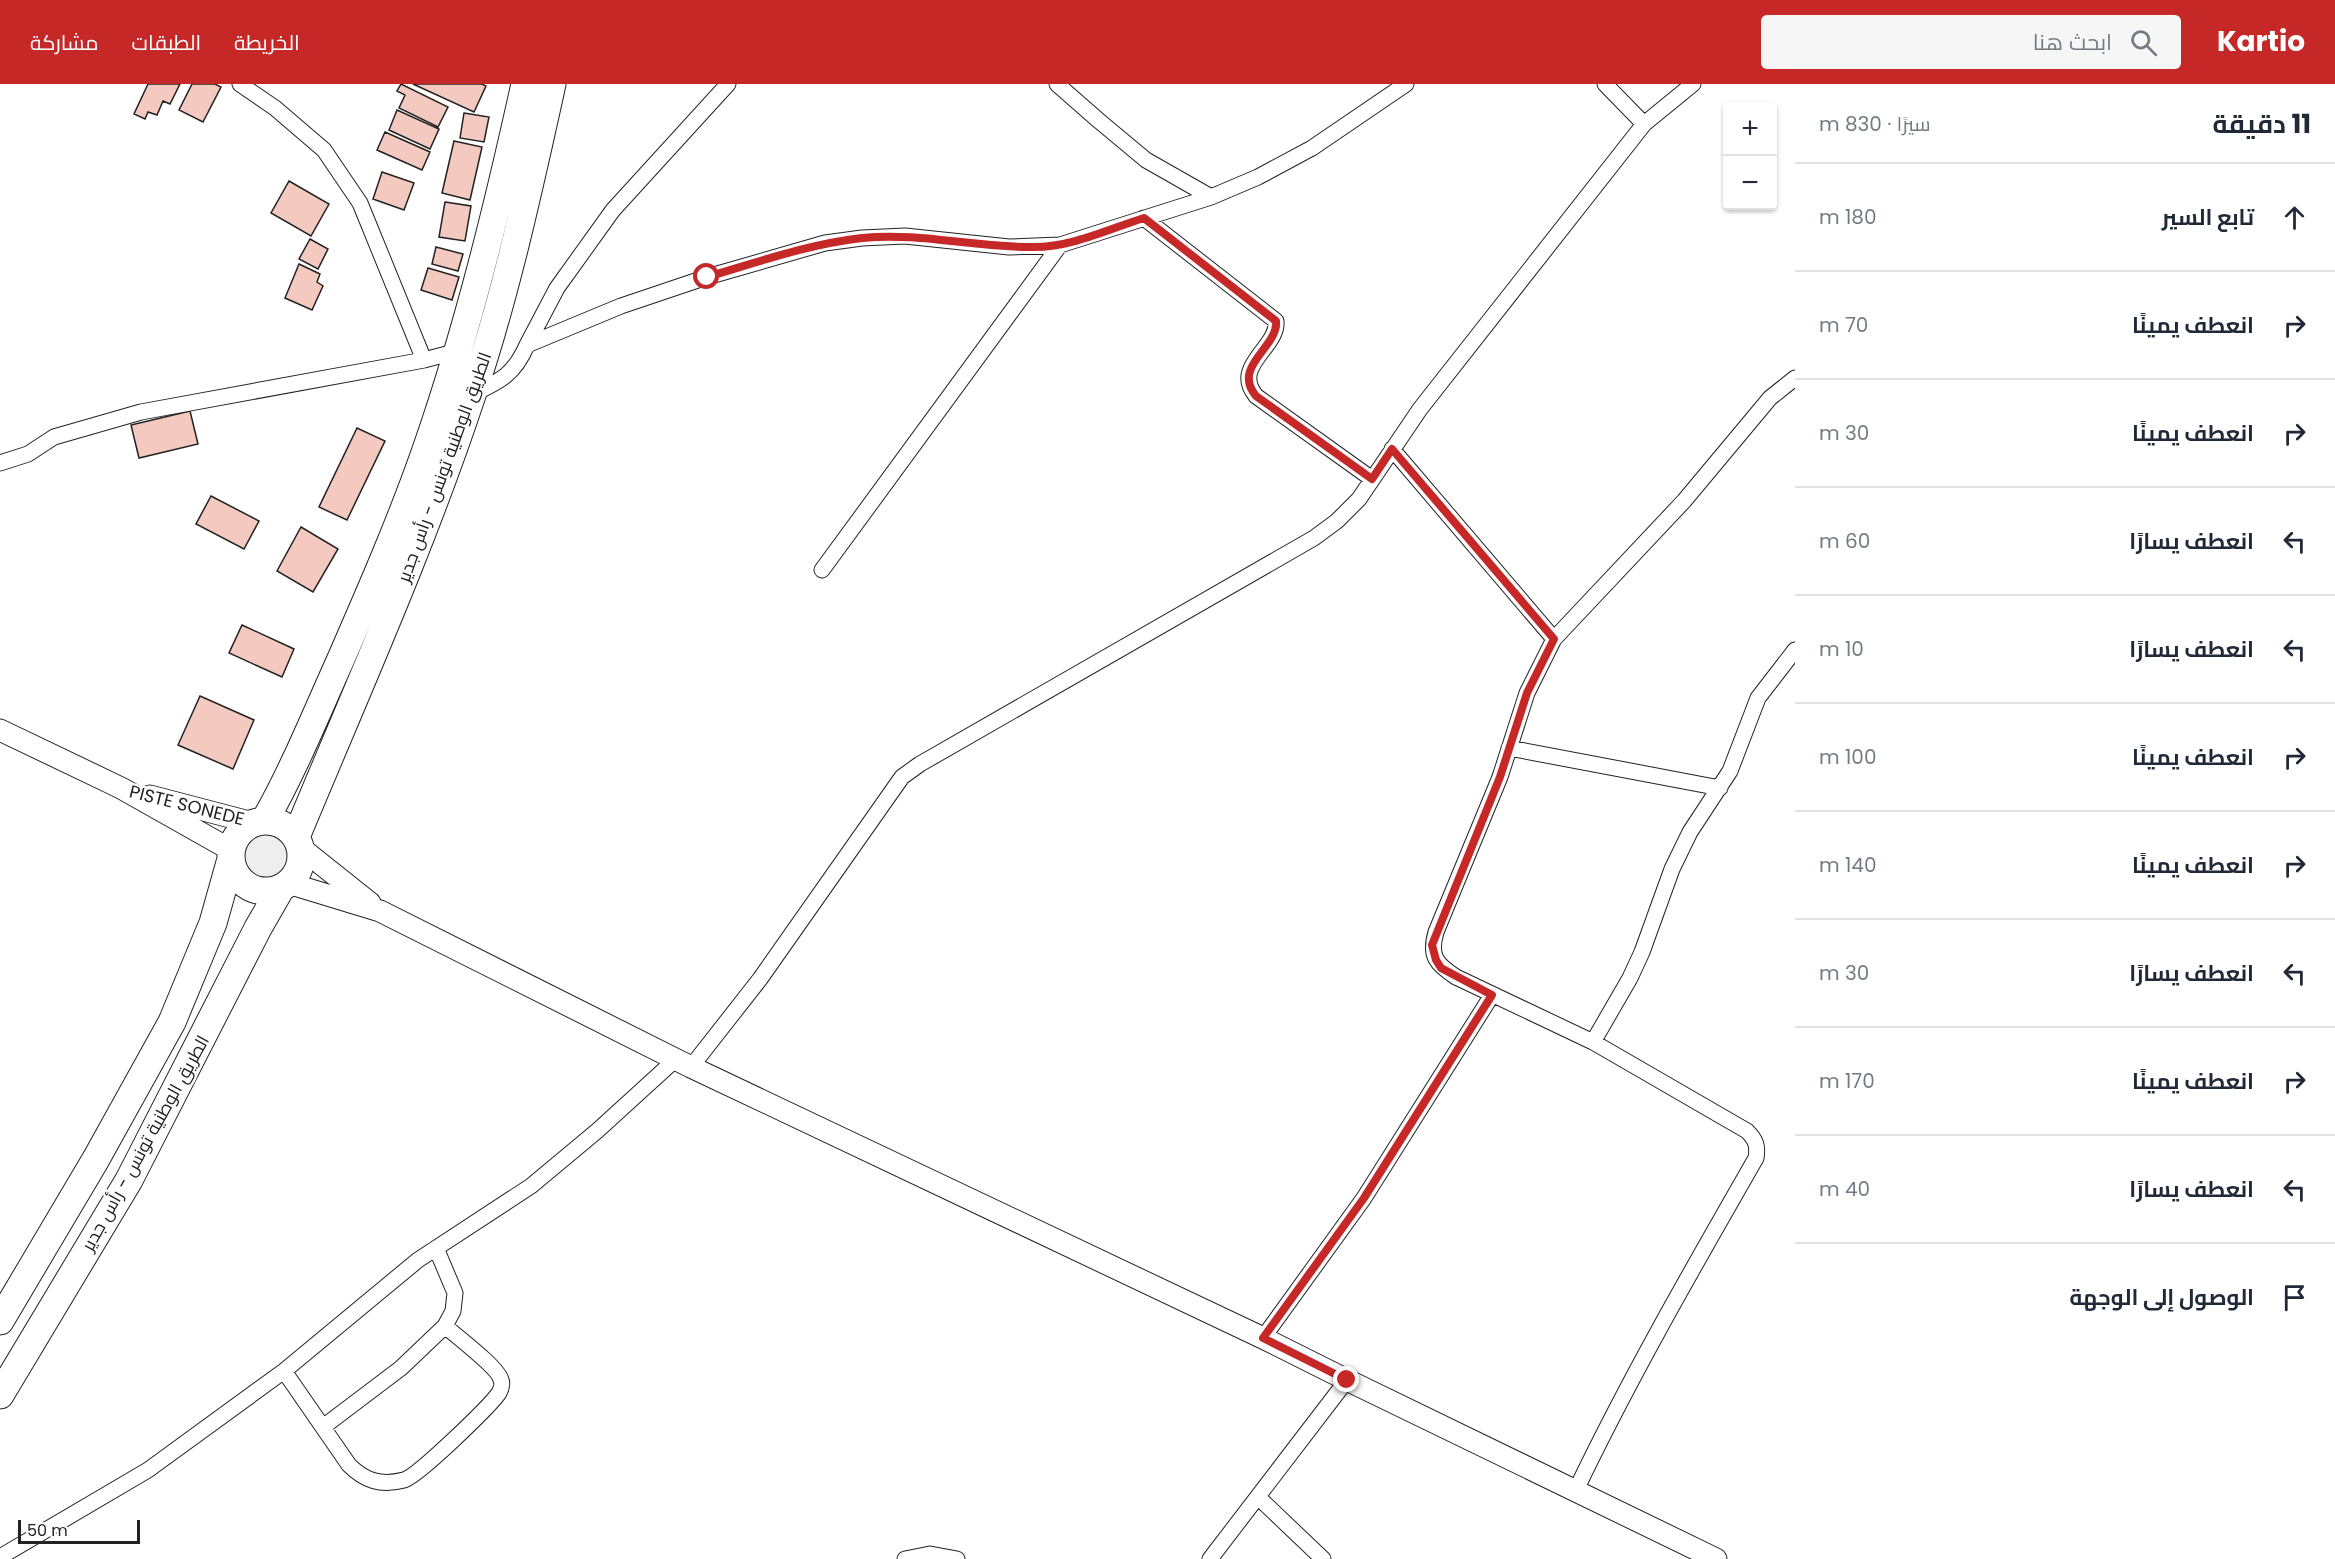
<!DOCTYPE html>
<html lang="ar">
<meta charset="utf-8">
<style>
:root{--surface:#fff;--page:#f6f6f7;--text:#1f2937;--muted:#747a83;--line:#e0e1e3;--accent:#c62828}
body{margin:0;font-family:Poppins,Cairo,sans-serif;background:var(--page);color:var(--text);direction:rtl}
.controls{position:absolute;right:18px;top:18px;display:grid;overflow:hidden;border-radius:6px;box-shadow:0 2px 4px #0004}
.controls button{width:54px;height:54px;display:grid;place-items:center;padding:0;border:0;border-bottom:2px solid var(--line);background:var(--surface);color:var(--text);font:30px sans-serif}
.scale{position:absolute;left:18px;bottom:15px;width:122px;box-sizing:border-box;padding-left:6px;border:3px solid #222;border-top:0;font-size:16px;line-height:21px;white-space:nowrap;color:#222;-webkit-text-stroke:4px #fff;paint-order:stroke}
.stop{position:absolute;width:18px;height:18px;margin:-14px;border:4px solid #c62828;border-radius:50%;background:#fff}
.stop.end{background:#c62828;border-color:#fff;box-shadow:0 2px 6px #0008}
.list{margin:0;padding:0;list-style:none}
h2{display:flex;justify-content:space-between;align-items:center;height:78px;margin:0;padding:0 24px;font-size:26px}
h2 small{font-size:20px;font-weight:400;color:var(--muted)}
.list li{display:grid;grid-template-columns:39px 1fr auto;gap:18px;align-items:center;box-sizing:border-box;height:108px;padding:0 24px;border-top:2px solid var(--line)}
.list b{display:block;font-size:22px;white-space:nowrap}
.list em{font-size:20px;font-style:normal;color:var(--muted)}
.icon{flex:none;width:33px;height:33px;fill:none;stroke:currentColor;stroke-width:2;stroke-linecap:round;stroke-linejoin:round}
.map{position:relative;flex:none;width:1795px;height:1475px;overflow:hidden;direction:ltr}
header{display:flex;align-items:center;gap:36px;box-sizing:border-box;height:84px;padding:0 30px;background:var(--accent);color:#fff}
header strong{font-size:28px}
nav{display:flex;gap:33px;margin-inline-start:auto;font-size:21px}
.search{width:420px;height:54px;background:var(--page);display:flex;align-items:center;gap:15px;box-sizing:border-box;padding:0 21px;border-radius:6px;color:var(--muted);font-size:22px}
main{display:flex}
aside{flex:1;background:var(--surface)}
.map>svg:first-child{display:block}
</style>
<header>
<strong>Kartio</strong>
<div class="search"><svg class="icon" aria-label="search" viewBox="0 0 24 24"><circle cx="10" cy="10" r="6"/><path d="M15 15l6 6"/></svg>ابحث هنا</div>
<nav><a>الخريطة</a><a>الطبقات</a><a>مشاركة</a></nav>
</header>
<main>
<aside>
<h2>11 دقيقة<small>سيرًا · 830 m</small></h2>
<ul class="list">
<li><svg class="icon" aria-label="ahead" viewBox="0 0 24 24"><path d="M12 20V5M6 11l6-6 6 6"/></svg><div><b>تابع السير</b></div><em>180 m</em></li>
<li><svg class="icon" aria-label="right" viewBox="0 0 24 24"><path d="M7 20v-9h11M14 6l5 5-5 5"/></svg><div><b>انعطف يمينًا</b></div><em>70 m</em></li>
<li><svg class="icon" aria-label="right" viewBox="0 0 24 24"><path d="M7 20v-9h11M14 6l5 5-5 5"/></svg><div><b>انعطف يمينًا</b></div><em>30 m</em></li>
<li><svg class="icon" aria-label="left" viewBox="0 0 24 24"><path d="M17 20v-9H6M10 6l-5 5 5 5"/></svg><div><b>انعطف يسارًا</b></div><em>60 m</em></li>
<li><svg class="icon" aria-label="left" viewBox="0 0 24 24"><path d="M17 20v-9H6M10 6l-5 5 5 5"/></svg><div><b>انعطف يسارًا</b></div><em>10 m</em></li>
<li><svg class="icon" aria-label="right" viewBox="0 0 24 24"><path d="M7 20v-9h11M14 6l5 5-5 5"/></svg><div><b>انعطف يمينًا</b></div><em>100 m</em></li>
<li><svg class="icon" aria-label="right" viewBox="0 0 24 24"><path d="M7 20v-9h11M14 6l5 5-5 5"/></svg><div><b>انعطف يمينًا</b></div><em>140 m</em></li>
<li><svg class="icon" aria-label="left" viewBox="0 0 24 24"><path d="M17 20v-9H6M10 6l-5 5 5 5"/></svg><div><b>انعطف يسارًا</b></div><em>30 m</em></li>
<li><svg class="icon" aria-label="right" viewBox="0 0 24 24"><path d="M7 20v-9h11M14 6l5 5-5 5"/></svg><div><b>انعطف يمينًا</b></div><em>170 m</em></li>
<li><svg class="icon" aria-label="left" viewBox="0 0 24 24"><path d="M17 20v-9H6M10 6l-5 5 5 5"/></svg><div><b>انعطف يسارًا</b></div><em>40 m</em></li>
<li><svg class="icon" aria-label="arrive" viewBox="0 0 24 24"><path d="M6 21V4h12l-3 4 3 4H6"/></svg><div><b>الوصول إلى الوجهة</b></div></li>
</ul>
</aside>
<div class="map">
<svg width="1795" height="1475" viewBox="0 0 1795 1475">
<rect width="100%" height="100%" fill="#fff"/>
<path fill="#eee" stroke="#6f6f6f" stroke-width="1.5" d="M241 772a24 24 0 1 1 48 0a24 24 0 1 1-48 0Z"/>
<path fill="#f3c9c0" stroke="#222" stroke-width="1.5" d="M148 0H180L170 20 163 17 157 31 148 28 145 35 134 30Z
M192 0H215L221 3 203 38 179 26Z
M401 0 448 23 438 43 399 24 405 11 397 7Z
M413 0H482L486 2 474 28Z
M397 26 439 45 430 65 389 46Z
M464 29 489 33 484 58 460 54Z
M385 48 430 68 422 86 377 66Z
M454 57 482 63 470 116 442 109Z
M382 88 414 99 404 126 373 115Z
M289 97 329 120 311 152 271 129Z
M445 118 471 122 465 157 439 153Z
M310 155 328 165 318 185 299 175Z
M436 163 463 170 458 187 432 180Z
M299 180 320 190 317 198 323 202 312 226 285 214Z
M428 184 459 193 452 216 421 206Z
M190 327 198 360 139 374 131 341Z
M357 344 385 357 347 436 319 423Z
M211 412 259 437 244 465 196 440Z
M301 443 338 465 313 508 277 487Z
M242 541 294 565 282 593 229 569Z
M200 612 254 636 233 685 178 661Z"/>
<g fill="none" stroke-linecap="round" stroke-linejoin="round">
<defs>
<path id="street" d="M240 0 275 24 324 66 360 119 424 276
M1057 0 1098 36 1146 76 1211 113
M1605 0 1644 40
M1144 134 1276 237C1279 263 1231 282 1256 312L1372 395
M527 261 557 204 613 126 728 0
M473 310C500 297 514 291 527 261L621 222 707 193 825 159 862 154 905 152 1009 163 1060 161 1211 113 1258 93 1312 64 1406 0
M1392 365 1554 555 1527 609 1500 693 1436 848C1429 872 1436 880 1456 893L1593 958 1747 1047C1756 1056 1758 1062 1756 1074 1693 1184 1630 1293 1575 1408
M0 379 28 370 54 353 141 328 424 276 458 267
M822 486 1060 161
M1554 555 1684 417 1770 314 1795 294
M1509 664 1720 704
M1593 958 1630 894 1642 868 1672 785 1690 748 1730 687 1758 614 1795 566
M691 983 760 895 902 693 920 680 1314 454 1337 437 1359 415 1420 325 1644 40 1693 0
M1263 1254 1364 1114 1492 911
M284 1287 349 1381C365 1397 381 1402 404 1396 418 1392 489 1323 499 1309 501 1305 503 1300 501 1296 499 1284 456 1252 445 1242
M323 1343 401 1284 445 1242 453 1227 455 1209 436 1164
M1258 1413 1323 1475
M0 1473 148 1386 284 1287 418 1176 531 1102 597 1047 676 975
M905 1475 930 1470 957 1475
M1210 1475 1347 1296"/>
<path id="secondary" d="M0 646 121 704 231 766
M150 712 253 739
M301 764 370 819
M288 799 380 827 691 983 1263 1254 1347 1296 1716 1475"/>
<path id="highway" d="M265 736C294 685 316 630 340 577 371 506 402 435 427 363 468 245 498 122 525 0
M231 772a35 35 0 1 1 70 0a35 35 0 1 1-70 0Z
M296 753C357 606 422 462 472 311 506 210 529 104 552 0
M0 1237 96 1075 172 938 213 839 231 775
M0 1311 129 1096 258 844 281 804"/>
</defs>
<use href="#street" stroke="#222" stroke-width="17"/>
<use href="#secondary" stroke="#222" stroke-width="23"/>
<use href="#highway" stroke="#222" stroke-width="29"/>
<use href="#street" stroke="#fff" stroke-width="15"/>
<use href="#secondary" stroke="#fff" stroke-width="21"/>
<use href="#highway" stroke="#fff" stroke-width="27"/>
</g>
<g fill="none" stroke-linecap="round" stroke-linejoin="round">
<path stroke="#c62828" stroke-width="8" d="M707 193C758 178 809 160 862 154 920 148 976 164 1034 163 1072 163 1109 145 1144 134L1276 237C1279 263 1231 282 1256 312L1372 395 1392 365 1554 555 1527 609 1500 693 1432 861 1436 876 1441 884 1492 911 1364 1114 1263 1254 1347 1296"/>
</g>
<g text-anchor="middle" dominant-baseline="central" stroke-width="4.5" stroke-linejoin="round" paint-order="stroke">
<g font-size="18" fill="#222" stroke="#fff">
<text transform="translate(444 383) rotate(-70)">الطريق الوطنية تونس - رأس جدير</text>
<text transform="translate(187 721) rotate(14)">PISTE SONEDE</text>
<text transform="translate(145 1059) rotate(-61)">الطريق الوطنية تونس - رأس جدير</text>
</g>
</g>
</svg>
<div class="controls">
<button>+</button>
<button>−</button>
</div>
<div class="scale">50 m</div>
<div class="stop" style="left:707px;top:193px"></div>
<div class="stop end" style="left:1347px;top:1296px"></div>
</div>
</main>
